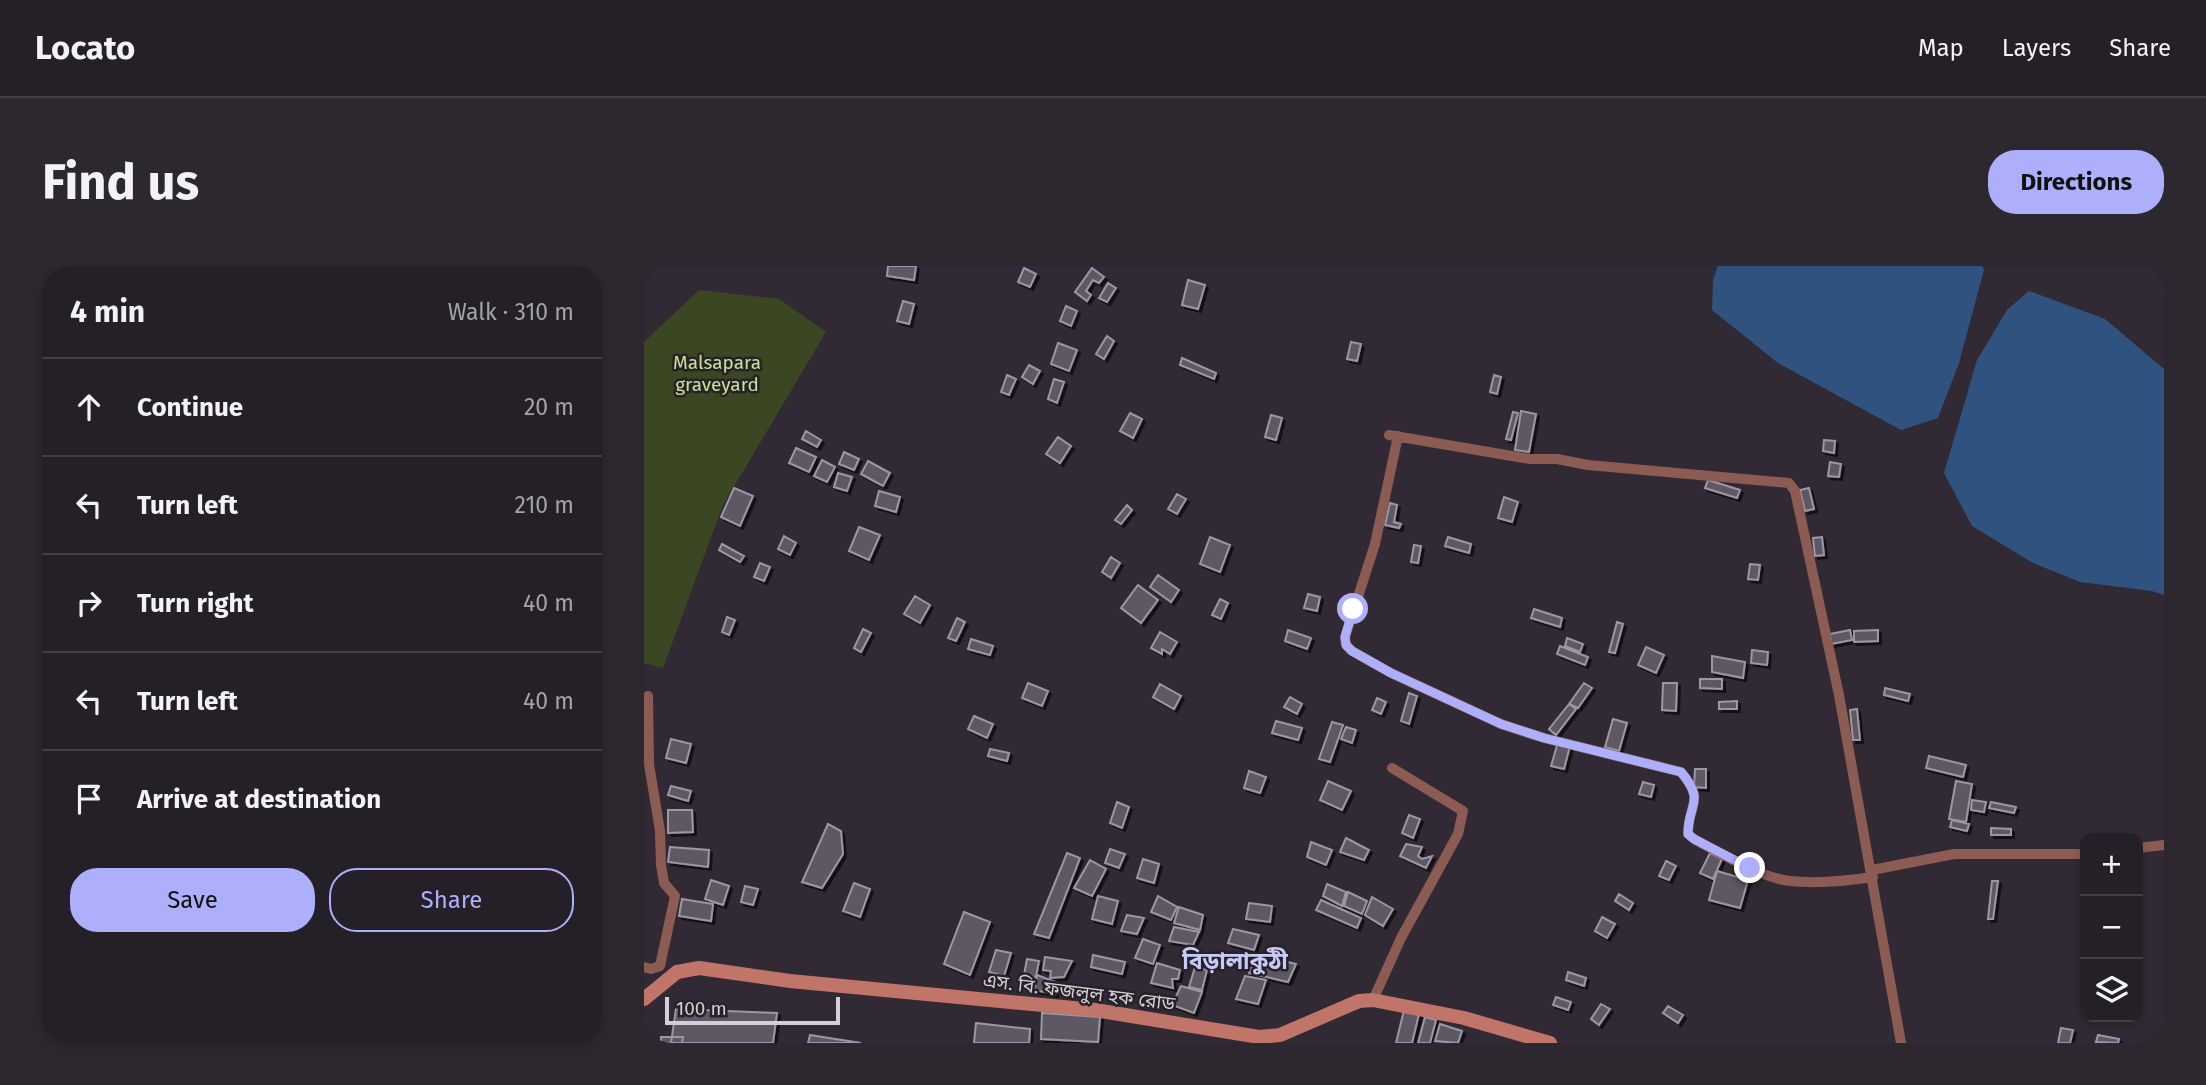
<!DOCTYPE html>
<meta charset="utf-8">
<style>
:root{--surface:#252027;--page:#2d282f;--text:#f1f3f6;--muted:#a3a3a7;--line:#423e44;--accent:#adaffb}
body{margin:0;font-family:"Fira Sans","Noto Sans Bengali",sans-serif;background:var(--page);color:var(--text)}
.controls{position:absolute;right:21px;bottom:21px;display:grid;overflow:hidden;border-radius:14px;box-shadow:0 4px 10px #0003}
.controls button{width:63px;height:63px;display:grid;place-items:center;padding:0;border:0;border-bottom:2px solid var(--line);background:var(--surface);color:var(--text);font:35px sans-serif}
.scale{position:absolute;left:21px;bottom:18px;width:175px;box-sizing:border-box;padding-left:7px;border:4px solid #d4cfd5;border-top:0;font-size:19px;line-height:24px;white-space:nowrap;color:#d4cfd5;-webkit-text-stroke:5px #27212a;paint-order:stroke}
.stop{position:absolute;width:21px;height:21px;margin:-16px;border:5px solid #adaffb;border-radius:50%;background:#fff}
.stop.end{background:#adaffb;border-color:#fff;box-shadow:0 2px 7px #0008}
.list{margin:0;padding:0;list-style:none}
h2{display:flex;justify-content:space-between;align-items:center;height:91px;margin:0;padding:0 28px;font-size:30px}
h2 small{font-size:23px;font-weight:400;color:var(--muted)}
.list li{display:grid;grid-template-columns:46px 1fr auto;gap:21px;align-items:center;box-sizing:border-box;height:98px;padding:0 28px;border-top:2px solid var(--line)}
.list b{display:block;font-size:26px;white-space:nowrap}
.list em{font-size:23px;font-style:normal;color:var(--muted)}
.actions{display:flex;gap:14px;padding:21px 28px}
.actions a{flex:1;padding:16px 0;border:2px solid var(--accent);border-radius:28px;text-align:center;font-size:24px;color:var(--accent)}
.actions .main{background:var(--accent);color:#111}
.icon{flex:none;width:38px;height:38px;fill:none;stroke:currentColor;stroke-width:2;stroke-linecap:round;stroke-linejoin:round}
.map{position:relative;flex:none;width:1520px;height:777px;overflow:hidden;border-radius:28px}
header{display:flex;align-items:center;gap:42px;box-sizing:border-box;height:98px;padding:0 35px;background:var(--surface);border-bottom:2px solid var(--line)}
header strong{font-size:33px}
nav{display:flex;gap:38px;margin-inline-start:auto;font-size:24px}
.intro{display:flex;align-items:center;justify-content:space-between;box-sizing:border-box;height:168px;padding:0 42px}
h1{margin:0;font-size:49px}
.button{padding:18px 32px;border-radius:28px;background:var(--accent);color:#111;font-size:24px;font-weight:700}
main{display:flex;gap:42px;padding:0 42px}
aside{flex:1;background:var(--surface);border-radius:28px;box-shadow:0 4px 10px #0003}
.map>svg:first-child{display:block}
</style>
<header>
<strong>Locato</strong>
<nav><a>Map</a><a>Layers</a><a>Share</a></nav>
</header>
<div class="intro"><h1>Find us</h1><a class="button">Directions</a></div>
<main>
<aside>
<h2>4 min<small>Walk · 310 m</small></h2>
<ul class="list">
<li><svg class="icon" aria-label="ahead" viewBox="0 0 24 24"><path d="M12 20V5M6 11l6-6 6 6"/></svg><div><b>Continue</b></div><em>20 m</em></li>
<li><svg class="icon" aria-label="left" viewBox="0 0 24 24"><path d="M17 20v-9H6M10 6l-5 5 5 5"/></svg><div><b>Turn left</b></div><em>210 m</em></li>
<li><svg class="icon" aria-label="right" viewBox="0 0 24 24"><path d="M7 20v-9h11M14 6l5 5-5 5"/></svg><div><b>Turn right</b></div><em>40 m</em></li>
<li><svg class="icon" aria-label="left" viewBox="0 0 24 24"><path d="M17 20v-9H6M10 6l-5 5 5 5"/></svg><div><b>Turn left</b></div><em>40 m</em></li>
<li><svg class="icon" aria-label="arrive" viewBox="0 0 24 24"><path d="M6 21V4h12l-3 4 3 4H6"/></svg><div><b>Arrive at destination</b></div></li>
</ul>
<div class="actions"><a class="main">Save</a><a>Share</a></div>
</aside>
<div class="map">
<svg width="1520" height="777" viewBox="0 0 1520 777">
<defs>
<filter id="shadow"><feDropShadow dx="3" dy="3" stdDeviation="0" flood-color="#0009"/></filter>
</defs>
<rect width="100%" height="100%" fill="#312a34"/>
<path fill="#3b4622" d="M55 24 135 33 182 66 79 239 19 402 0 397V76Z"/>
<path fill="#30527f" d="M1074 0H1338L1340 4 1315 97 1294 152 1257 164 1134 97 1068 44 1069 14Z
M1385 25 1461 53 1520 103V329L1508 325 1436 316 1389 297 1328 260 1300 207 1333 94 1363 44Z"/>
<path fill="#5d5863" stroke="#9c97a4" stroke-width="2" filter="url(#shadow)" d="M244 0H272L270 14 243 10Z
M380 2 392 8 386 21 374 16Z
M448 2 460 11 455 17 449 14 442 25 447 29 443 35 431 26Z
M544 14 561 19 554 43 538 39Z
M464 17 472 22 463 36 455 32Z
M259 35 270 38 265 58 253 55Z
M422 40 433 45 427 60 416 55Z
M463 70 470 75 460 93 452 88Z
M707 76 717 78 713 95 703 93Z
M414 77 433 84 425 105 407 98Z
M538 92 572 107 570 113 536 99Z
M385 99 396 105 389 118 378 111Z
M363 109 372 113 365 129 357 126Z
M850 109 857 111 853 128 846 126Z
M410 113 420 116 413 137 404 133Z
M877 145 892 148 885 186 871 184Z
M869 146 874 147 867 174 862 173Z
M486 147 498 153 489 172 476 165Z
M627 149 638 152 632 174 621 171Z
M162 165 177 174 173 181 158 173Z
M414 171 427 180 416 197 402 188Z
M1180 174 1191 175 1190 187 1179 185Z
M152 182 172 191 165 206 145 197Z
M200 186 215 193 210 204 195 198Z
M178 194 191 201 183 216 170 210Z
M224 195 246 207 239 220 217 208Z
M1186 196 1197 198 1195 211 1184 210Z
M194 207 208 211 203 225 190 221Z
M1064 214 1096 224 1093 232 1061 222Z
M90 222 109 230 96 260 77 251Z
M1165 222 1170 243 1161 245 1156 224Z
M235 225 256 231 252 246 231 240Z
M533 228 542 233 533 248 524 243Z
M860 231 874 236 868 256 854 252Z
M746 237 753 239 750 256 757 258 755 262 741 259Z
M483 239 488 244 477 258 471 254Z
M215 261 236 269 225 294 205 285Z
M140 270 152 277 146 289 134 283Z
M566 271 586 279 576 306 556 298Z
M804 271 827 278 825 287 801 280Z
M1178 271 1180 289 1171 290 1169 272Z
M78 278 100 290 96 296 75 284Z
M770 279 777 280 774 297 767 296Z
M467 291 476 297 467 312 458 306Z
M116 297 126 301 120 315 110 311Z
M1106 298 1116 299 1114 314 1104 313Z
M514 309 535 324 527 336 506 321Z
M494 319 514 334 497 357 477 342Z
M664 328 676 331 673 345 660 342Z
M271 330 286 339 276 357 260 348Z
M576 333 584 337 577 353 568 349Z
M890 343 918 352 916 361 887 352Z
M83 351 91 354 85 369 78 366Z
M313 352 321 356 312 375 304 372Z
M973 356 979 358 971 387 965 386Z
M219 363 227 367 217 386 210 382Z
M644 364 667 372 663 383 641 375Z
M1206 364 1208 374 1187 378 1186 368Z
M1234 364V375L1210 376V365Z
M516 366 533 376 526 388 518 383V388L507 382Z
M923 372 939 378 936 386 921 380Z
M327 373 349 380 346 389 324 383Z
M916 380 944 391 941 399 913 388Z
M1002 381 1020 389 1012 407 994 399Z
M1108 384 1124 386 1123 399 1107 397Z
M1068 390 1101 396 1099 412 1068 406Z
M1056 413H1078V423L1056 422Z
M384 417 404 425 398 440 378 432Z
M940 417 948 422 934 442 925 438Z
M1019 417H1033L1032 445 1018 444Z
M516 418 537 430 530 443 509 431Z
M1241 422 1266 428 1264 435 1240 429Z
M765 427 773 430 765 458 757 455Z
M646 431 658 438 653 448 640 441Z
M733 432 742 436 737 448 728 444Z
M1093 435V443H1075V436Z
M925 438 932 443 912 469 905 463Z
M1213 443 1216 474H1209L1206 444Z
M330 450 349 458 343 472 324 463Z
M969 453 983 457 975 485 961 481Z
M632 455 658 462 654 474 628 467Z
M688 456 699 459 686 496 675 493Z
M702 461 712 464 708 477 697 473Z
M27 473 47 478 42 497 22 492Z
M914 476 926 480 920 503 907 500Z
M346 483 365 487 363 495 344 490Z
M1285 490 1322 499 1319 511 1282 502Z
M1051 503H1062V522L1050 521Z
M605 505 622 511 616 527 600 522Z
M684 515 707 525 698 544 676 534Z
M1312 515 1328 518 1322 556 1305 553Z
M999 516 1010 519 1007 531 995 528Z
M27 520 47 525 44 535 24 529Z
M1328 534 1342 536 1340 546 1327 544Z
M473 536 485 541 478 562 466 557Z
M1347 536 1372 541 1370 547 1345 542Z
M24 544H48L49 566 24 567Z
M765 549 776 553 769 572 758 567Z
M1308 554 1325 558 1323 565 1306 561Z
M184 558 197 565 199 588 178 622 158 616Z
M1347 562 1367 563V569H1347Z
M702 572 725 584 720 594 696 586Z
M667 576 688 584 682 599 663 591Z
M762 578 778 581 774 590 778 593 788 590 782 602 756 590Z
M26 581 65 584 64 601 24 596Z
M466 583 481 588 475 602 461 597Z
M423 587 436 592 405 672 390 668Z
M1066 587 1078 593 1069 613 1056 607Z
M499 593 515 598 510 617 493 612Z
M446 594 462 603 448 630 430 622Z
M1022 595 1032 600 1025 614 1015 610Z
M1073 605 1104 614 1096 642 1065 634Z
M67 614 85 620 79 639 61 633Z
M1348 615H1354L1349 653H1344Z
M210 617 226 623 216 651 199 645Z
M683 618 702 626 698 640 679 630Z
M101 620 114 623 109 639 97 636Z
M704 626 723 635 718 648 700 640Z
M975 628 989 637 985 644 971 635Z
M454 630 474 635 468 658 448 653Z
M514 630 533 641 527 654 507 646Z
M728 631 749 643 739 660 721 649Z
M38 633 69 638 67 655 35 650Z
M677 634 717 652 713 662 672 644Z
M605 637 628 640 626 656 602 653Z
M535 641 559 649 556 664 530 657Z
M320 646 346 656 326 709 300 698Z
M483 649 500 652 493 668 477 665Z
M958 651 971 658 963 672 951 665Z
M530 661 555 666 549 679 525 675Z
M589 663 615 669 610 684 584 677Z
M499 673 516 679 509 698 491 692Z
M352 684 367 687 360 710 345 706Z
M449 689 481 696 478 708 447 701Z
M613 689 652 698 644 716 605 707Z
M401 691 428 695 420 711 406 712 407 705 399 704Z
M383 693 395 695 392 711 380 709Z
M513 697 536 704 534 713H528L529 722 507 717Z
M551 701 563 704 558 724 545 721Z
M924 706 942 712 940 720 922 714Z
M393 709 414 717 411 728 390 724Z
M601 710 622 714 614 738 592 733Z
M537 720 558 726 550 747 528 739Z
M912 731 927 736 924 744 909 739Z
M957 738 966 743 955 759 947 753Z
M1024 740 1039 749 1034 757 1019 747Z
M32 743 133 747 129 777H27Z
M760 744 775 748 768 777H752Z
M398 747 456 751 454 776 397 773Z
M781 751 792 754 786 777H774Z
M332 757 386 763 385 777H330Z
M796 758 818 765 814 777 791 775Z
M1417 762 1429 764 1426 777H1414Z
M166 769 217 777H164Z
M1454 769 1475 773 1474 777 1452 776Z
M17 771H39L38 777H17Z"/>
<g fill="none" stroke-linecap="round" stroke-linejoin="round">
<path stroke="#8c5c54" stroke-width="10" d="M745 169 886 193H913L944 199 1145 217 1151 225 1195 429 1257 777
M754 170 731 278 701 371 702 379 708 385 747 407 857 458 900 472 1037 506C1062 536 1044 537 1044 568L1050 573C1076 587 1117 612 1146 615 1173 618 1202 615 1229 611
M1494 582 1520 579
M1228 604 1310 588H1441
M0 701 7 703 16 700 31 630 20 617 17 599 16 565 5 498 4 430
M729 734 757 672 814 568 819 545 748 502"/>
<path stroke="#c17569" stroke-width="14" d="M0 733 33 706 55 702 146 715 451 744 615 771 636 769 715 735 729 734 820 752 906 777"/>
</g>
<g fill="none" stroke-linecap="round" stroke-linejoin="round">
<path stroke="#adaffb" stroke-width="9" d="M709 343 701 371 702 379 708 385 747 407 857 458 900 472 1037 506C1062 536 1044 537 1044 568L1050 573 1106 602"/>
</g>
<g text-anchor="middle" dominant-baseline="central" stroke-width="5" stroke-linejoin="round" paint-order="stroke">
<g font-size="19" fill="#c7e38d" stroke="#27212a">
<text x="73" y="96">Malsapara<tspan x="73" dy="22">graveyard</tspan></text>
</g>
<g font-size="19" fill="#d4cfd5" stroke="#27212a">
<text transform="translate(435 726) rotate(7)">এস. বি. ফজলুল হক রোড</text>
</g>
<g font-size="23" font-weight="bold" fill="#c8cbf6" stroke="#27212a">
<text x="591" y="695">বিড়ালাকুঠী</text>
</g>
</g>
</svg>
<div class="controls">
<button>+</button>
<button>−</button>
<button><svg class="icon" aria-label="layers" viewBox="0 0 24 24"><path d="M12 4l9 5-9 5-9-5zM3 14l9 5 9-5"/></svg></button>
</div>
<div class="scale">100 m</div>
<div class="stop" style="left:709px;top:343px"></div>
<div class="stop end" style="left:1106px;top:602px"></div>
</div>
</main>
